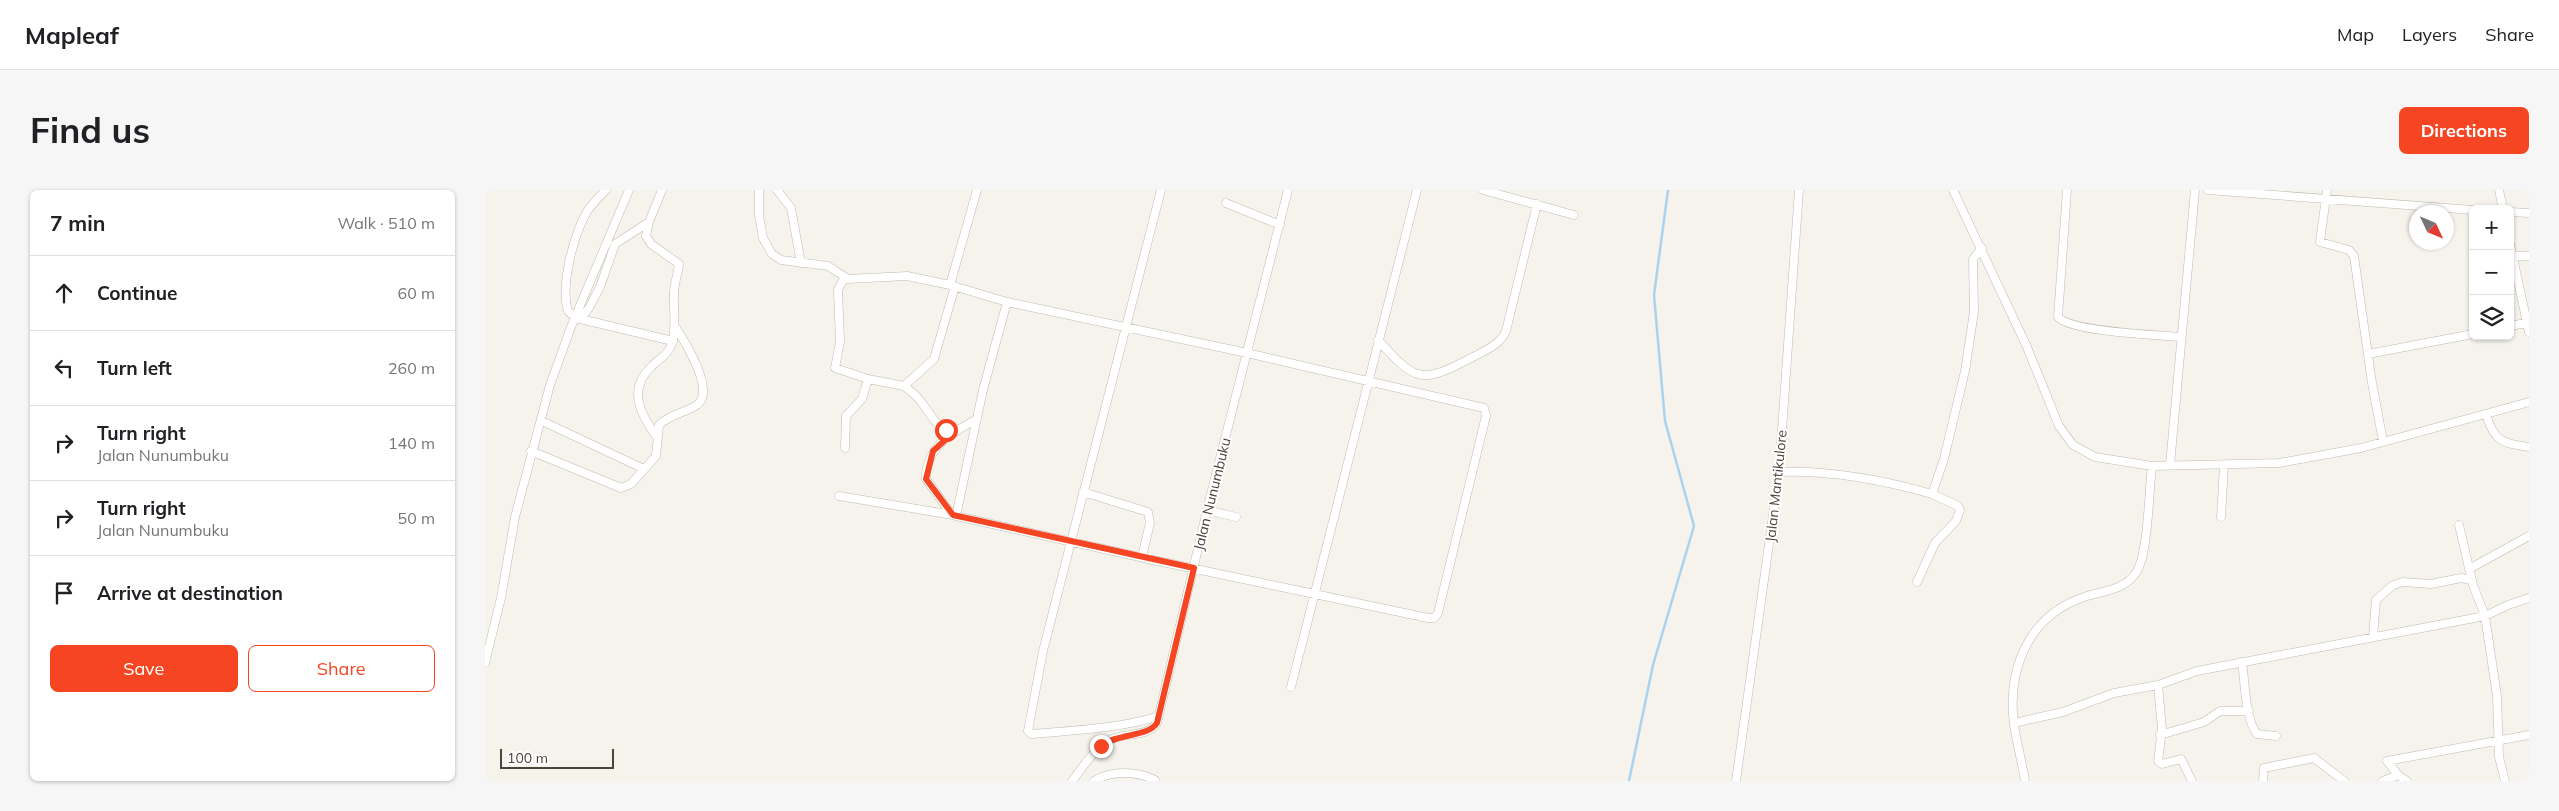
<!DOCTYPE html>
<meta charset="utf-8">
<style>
:root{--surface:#fff;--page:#f6f6f6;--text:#202124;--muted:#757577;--line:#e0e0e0;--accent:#f64522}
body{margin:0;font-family:Mulish,sans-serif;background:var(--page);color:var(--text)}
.controls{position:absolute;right:15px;top:15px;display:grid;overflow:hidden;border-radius:8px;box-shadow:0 1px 4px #0004}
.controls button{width:45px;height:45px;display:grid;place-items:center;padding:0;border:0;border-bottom:1px solid var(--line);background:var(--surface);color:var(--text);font:25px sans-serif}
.compass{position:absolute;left:1924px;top:15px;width:45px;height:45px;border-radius:50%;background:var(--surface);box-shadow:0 1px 4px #0004;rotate:134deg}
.scale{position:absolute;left:15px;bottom:12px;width:114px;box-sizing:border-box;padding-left:5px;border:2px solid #4a4439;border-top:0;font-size:14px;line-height:18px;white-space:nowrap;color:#4a4439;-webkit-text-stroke:4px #fff;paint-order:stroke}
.stop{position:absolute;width:15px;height:15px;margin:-11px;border:4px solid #f64522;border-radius:50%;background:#fff}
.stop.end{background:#f64522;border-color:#fff;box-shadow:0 1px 5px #0008}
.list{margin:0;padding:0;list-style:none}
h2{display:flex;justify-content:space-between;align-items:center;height:65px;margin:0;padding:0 20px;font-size:21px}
h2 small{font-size:16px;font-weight:400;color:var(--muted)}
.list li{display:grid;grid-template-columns:32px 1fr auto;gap:15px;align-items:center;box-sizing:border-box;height:75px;padding:0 20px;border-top:1px solid var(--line)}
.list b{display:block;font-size:19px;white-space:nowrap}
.list p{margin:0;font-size:16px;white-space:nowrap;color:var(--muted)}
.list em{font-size:16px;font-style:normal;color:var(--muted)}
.actions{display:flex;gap:10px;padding:15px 20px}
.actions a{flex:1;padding:11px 0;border:1px solid var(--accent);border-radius:8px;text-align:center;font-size:18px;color:var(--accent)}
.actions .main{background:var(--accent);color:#fff}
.icon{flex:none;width:28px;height:28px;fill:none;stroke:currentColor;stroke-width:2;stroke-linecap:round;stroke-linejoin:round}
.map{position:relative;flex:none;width:2044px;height:591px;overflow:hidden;border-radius:8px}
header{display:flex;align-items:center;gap:30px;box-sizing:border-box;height:70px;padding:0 25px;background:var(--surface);border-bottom:1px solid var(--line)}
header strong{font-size:24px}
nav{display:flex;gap:28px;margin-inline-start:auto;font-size:18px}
.intro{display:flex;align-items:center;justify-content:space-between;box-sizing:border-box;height:120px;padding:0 30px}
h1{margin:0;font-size:35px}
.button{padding:12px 22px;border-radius:8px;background:var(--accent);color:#fff;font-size:18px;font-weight:700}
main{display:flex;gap:30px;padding:0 30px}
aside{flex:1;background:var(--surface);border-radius:8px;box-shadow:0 1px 4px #0004}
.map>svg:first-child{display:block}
</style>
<header>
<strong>Mapleaf</strong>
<nav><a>Map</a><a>Layers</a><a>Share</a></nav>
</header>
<div class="intro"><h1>Find us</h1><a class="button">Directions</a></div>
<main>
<aside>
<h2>7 min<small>Walk · 510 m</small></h2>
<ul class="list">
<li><svg class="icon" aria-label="ahead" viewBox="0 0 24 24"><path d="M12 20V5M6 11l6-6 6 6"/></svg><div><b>Continue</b></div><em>60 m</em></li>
<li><svg class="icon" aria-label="left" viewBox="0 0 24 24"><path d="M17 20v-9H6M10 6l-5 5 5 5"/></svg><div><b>Turn left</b></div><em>260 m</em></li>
<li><svg class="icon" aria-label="right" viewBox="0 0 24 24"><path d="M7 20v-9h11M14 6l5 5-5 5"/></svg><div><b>Turn right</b><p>Jalan Nunumbuku</p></div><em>140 m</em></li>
<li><svg class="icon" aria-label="right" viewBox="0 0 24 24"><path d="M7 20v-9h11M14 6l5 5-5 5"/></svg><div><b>Turn right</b><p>Jalan Nunumbuku</p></div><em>50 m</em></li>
<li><svg class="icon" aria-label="arrive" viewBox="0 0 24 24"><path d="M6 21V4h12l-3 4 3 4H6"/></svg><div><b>Arrive at destination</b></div></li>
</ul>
<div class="actions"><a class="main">Save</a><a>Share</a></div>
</aside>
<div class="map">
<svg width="2044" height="591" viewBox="0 0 2044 591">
<rect width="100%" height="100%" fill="#f5f3ec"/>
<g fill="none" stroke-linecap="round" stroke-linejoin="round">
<path stroke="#aad2f0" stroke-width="2.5" d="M1144 591 1168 475 1209 336 1180 231 1169 105 1183 0"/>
<defs>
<path id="minor" d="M121 0C115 6 108 13 103 20 89 43 75 95 83 121L91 128 188 151
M274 0V25L278 48 287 64 296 70 343 76 363 89 422 86 465 95
M292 0 306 18 316 73
M492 0 465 95 522 112 762 163 999 218 1001 226 953 423 949 428H943L668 370 471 326 498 200 522 112
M998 0 1089 25
M1468 0 1542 157 1574 236 1588 255 1610 267 1667 276 1794 273 1876 258 2044 212
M1582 0 1573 127C1586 142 1673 145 1696 147
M1723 0 1988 20
M1842 0 1835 52 1864 60 1869 66 1887 193 1898 251
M2014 0 2018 19
M741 13 795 35
M2025 22 2044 23
M164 32 161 46 166 54 194 74C193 84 189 93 189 104 188 121 192 137 187 153 184 164 175 168 167 176 142 199 155 224 172 247
M2025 54 2044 142
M2028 66H2044
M359 88 353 100 355 152 350 178 383 189 377 209 361 226 360 258
M95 129 104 118 115 97 130 54 164 32 177 0
M2025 136 2041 133
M893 150C932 193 936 194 988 167 1001 160 1015 155 1021 141L1052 14
M1883 164 1988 144
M383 189 419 196 449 169 470 96
M419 196C426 201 432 206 437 213 447 226 451 238 469 242
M2001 225C2010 252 2017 253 2044 257
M57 231 159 279
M46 261 136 298 146 294 171 266 174 235C185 224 200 223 212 215 231 201 200 152 191 138
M1685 275 1710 0
M1294 282C1345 280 1398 290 1447 304L1459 269 1480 181 1489 122 1488 69 1497 58
M598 302 663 322 665 333 657 367
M354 306 468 325
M722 320 751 327
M467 325 441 289C440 257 468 242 492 229
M1736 327 1739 276
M1974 335 1988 395 2000 426 2012 506 2014 567 2020 591
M1984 379 2044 346
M1432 392 1450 353 1471 331 1475 320 1473 316 1447 304
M1888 447 1891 410 1908 395 1918 392 1946 394 1976 388 1987 390
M1757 472C1760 491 1760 529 1772 544L1791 546
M0 473 16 408 30 327 65 195 86 137 144 0
M1673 495 1677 539 1673 571 1677 574 1696 569 1707 591
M806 497 932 0
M671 527C631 539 588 540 547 544L543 541 558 461 676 0
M1529 533 1578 522 1629 503 1673 495 1712 481 2000 426 2023 415 2044 408
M1675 545 1719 532 1735 521H1764
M587 591C598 577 609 559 625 550 639 542 662 548 672 533L722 320 803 0
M609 591C626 580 652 581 670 590
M1251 591 1294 282 1314 0
M1540 591C1537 572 1532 554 1529 535 1522 479 1543 426 1599 407 1618 401 1641 400 1652 381 1663 363 1664 301 1667 276
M1778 591 1779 578 1829 568 1859 591
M1898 591 1913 585
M1922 591 1913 585 1902 571 2044 545"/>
</defs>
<use href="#minor" stroke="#c1bbae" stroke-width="9"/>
<use href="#minor" stroke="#fff" stroke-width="8"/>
</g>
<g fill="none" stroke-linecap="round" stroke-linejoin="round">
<path stroke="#f64522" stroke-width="6" d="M461 240 469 242 448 261 441 289 468 325 709 378 672 533C663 547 633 543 616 556"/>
</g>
<g text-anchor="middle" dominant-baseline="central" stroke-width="4" stroke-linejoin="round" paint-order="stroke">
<g font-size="14" fill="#4a4439" stroke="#fff">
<text transform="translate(1291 296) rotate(-84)">Jalan Mantikulore</text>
<text transform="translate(727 304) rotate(-76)">Jalan Nunumbuku</text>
</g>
</g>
</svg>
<div class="controls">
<button>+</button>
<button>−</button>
<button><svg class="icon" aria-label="layers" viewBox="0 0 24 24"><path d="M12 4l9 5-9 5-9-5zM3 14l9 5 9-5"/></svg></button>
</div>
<svg class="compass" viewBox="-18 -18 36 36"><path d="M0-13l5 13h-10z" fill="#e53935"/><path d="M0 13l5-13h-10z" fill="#757577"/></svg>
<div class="scale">100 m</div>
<div class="stop" style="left:461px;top:240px"></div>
<div class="stop end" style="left:616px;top:556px"></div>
</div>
</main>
